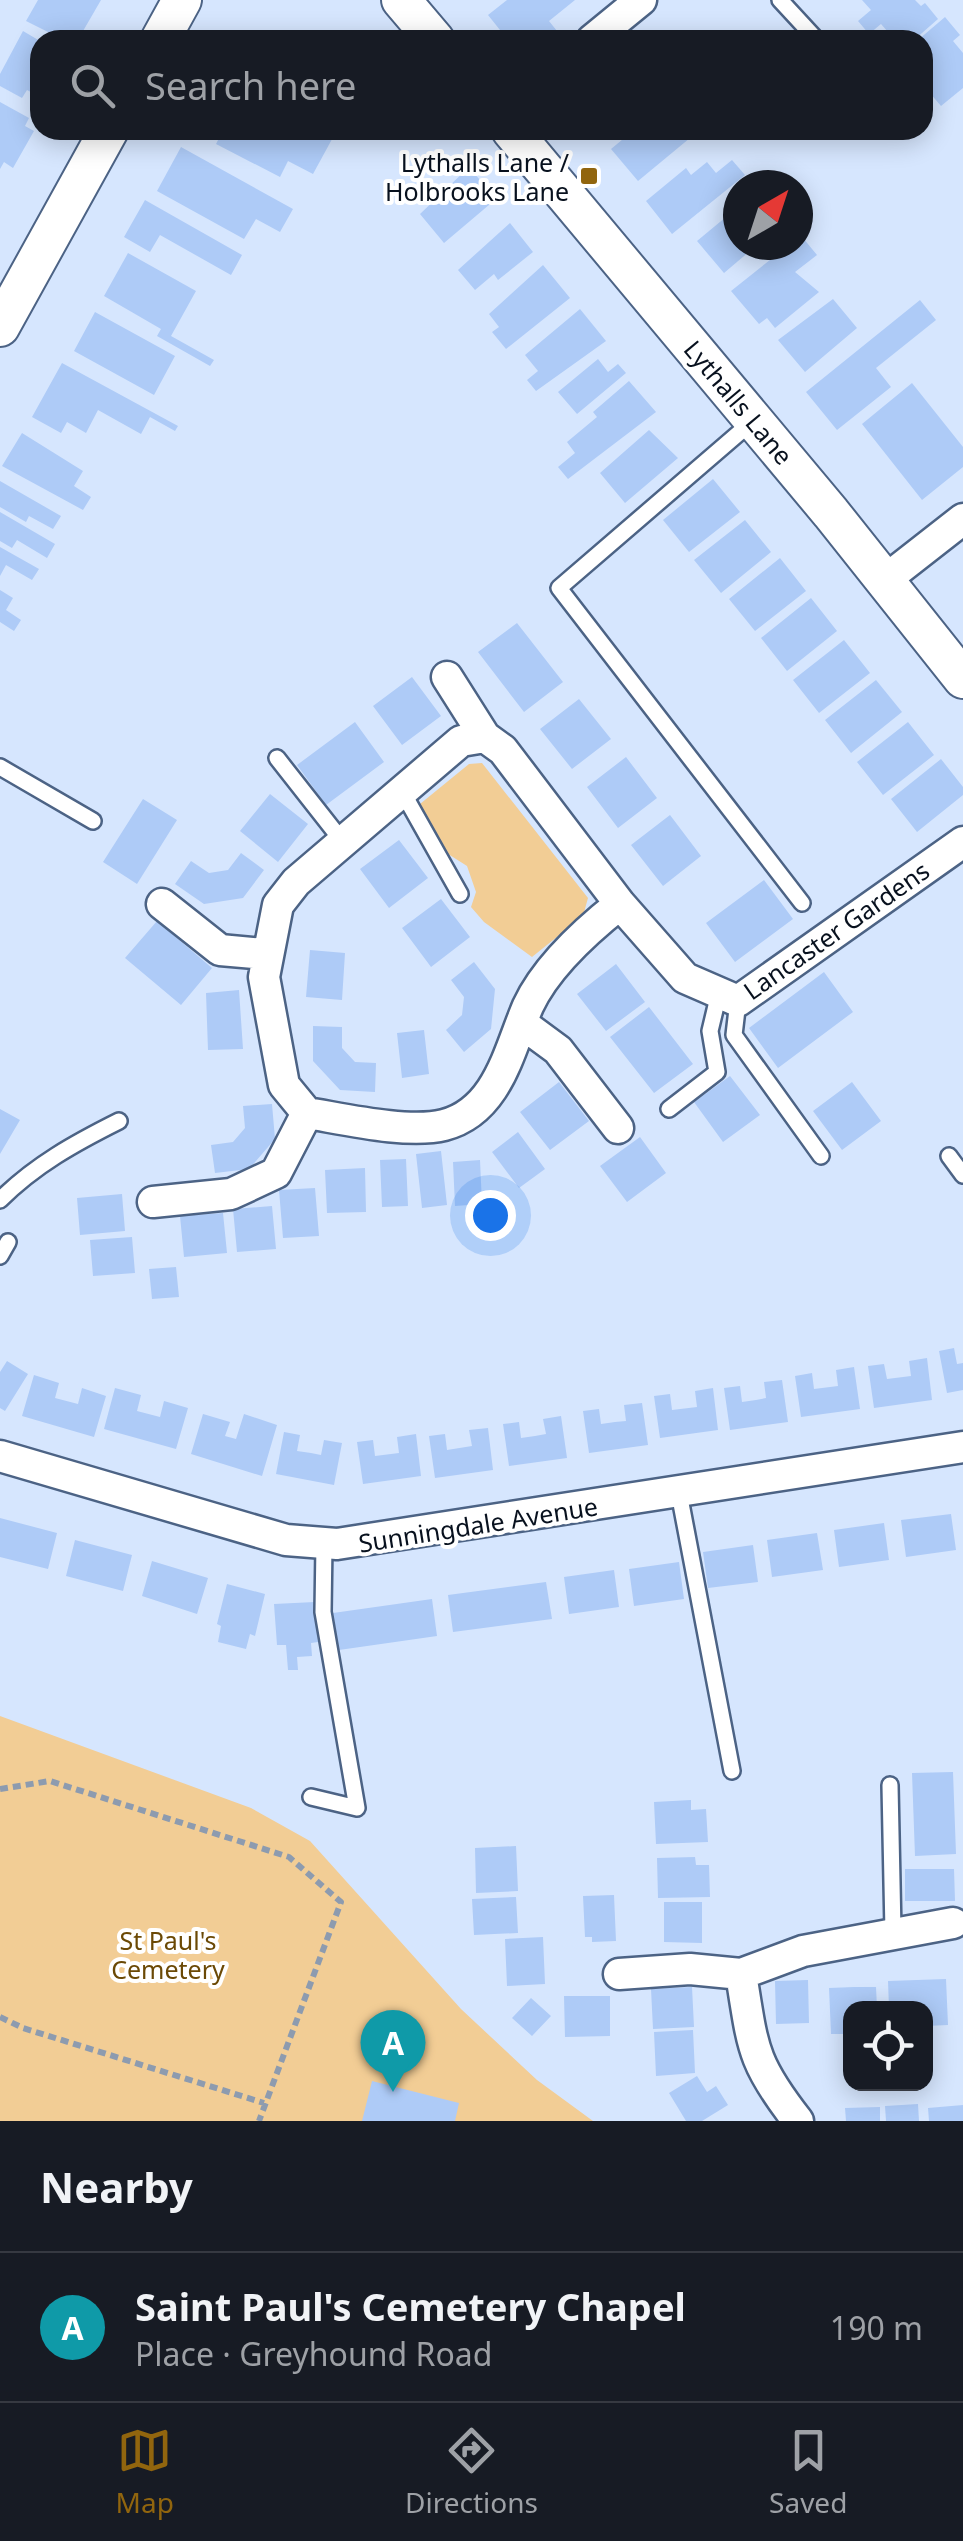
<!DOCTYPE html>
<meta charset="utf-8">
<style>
:root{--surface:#171b24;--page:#242831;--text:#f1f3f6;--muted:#9ea1a6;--line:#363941;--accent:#91650e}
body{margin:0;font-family:"Noto Sans",sans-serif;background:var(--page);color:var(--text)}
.controls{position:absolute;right:30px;bottom:30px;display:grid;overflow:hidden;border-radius:20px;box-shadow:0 5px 25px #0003}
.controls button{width:90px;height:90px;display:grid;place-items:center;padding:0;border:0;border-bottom:2px solid var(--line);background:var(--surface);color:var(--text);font:50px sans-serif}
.compass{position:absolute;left:723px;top:170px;width:90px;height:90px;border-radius:50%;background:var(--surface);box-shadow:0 5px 25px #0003;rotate:39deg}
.you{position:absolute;left:490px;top:1215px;width:35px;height:35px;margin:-25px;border:8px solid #fff;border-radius:50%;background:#1a73e8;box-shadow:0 0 0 15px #1a73e833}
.badge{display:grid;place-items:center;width:65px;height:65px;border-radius:50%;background:var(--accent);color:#fff;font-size:32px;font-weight:700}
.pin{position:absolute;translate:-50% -82px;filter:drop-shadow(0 2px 5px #0008)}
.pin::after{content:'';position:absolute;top:52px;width:35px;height:30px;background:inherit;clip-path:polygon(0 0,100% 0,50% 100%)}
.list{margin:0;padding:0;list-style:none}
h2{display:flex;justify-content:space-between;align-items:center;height:130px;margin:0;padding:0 40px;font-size:42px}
h2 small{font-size:32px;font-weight:400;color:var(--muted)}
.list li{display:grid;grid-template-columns:65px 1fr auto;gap:30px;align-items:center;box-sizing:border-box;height:150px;padding:0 40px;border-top:2px solid var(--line)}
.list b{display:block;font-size:38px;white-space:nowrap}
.list p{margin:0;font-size:32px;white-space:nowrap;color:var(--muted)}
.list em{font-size:32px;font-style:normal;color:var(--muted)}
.icon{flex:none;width:55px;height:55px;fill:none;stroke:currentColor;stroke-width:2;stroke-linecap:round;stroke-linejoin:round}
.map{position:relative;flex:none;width:963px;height:2121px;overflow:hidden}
.search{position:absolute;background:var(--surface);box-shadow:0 5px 25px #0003;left:30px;right:30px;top:30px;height:110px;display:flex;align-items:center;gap:25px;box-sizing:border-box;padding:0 35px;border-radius:30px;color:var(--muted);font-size:38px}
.sheet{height:280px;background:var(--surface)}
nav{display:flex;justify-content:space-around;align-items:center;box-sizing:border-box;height:140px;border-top:2px solid var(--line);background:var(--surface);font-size:28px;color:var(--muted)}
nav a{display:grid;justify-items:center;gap:5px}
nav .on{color:var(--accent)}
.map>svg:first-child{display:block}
</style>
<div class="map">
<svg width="963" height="2121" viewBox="0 0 963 2121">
<rect width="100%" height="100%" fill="#d6e6fe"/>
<path fill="#f2cd95" d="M482 763 588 898 583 916 532 957 484 922 471 907 476 892 467 866 445 852 420 804 469 764Z
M0 1716 251 1808 310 1841 461 2009 537 2080 593 2121H0Z"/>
<path fill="#aecbf7" d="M38 0H101L79 38 68 32 64 40 26 21Z
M507 0H575L549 21 561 36 556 40H508L488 15Z
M862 0H915L921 6 925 3 938 19 914 40H895L881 24 869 34 858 21 871 10Z
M945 17 960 35 953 41 963 53V88L941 106 923 85V40H918Z
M23 31 40 41V97L27 90 22 98 0 86V74Z
M0 102 29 118 25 126 34 131 13 168 4 162 0 169Z
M223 130H337L313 174 288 161 280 177 216 144Z
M634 130H684L690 138 638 181 611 149Z
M181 147 293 209 280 232 256 219 244 239 157 191Z
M732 160 745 175 672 234 646 201 686 168 691 175 707 162 716 173Z
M469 167 496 199 444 243 420 214Z
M145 200 242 255 231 275 160 235 150 252 124 237Z
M738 207V245H757L724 273 697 241Z
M510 223 533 252 498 280 494 274 475 290 458 270Z
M798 232 817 255 795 272 819 292 775 328 767 318 759 324 731 291 780 252 775 245H798Z
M128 253 196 291 171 336 214 360 210 366 157 336 161 329 104 296Z
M543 265 570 298 506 349 492 332 499 327 489 314Z
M833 299 857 328 805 372 778 340Z
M920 300 936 320 876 368 891 387 837 430 806 392Z
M580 309 606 341 536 391 527 380 538 371 525 355Z
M95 312 175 356 154 395 74 351Z
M598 359 608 372 618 364 626 373 577 414 558 392Z
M62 363 178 426 175 431 150 417 141 434 98 410 86 433 67 422 61 433 32 417Z
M629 381 656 412 568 479 558 467 575 453 567 442 597 417 593 412Z
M912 383 963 447V467L922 500 862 424Z
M649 430 678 458 625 503 600 473Z
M22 433 83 471 74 486 91 497 83 510 2 466Z
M713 479 740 512 689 552 663 520Z
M0 481 61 516 53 529 29 516 26 522 0 507Z
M0 512 55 544 47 558 17 540 12 548 0 541Z
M745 520 771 552 721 593 694 560Z
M0 547 39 569 32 580 6 565 0 576Z
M780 558 806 591 755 631 729 599Z
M0 590 13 598 6 610 21 620 14 631 0 622Z
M811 598 837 631 787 671 761 638Z
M517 623 563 682 524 712 478 652Z
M844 640 870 673 819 713 793 680Z
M412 677 441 716 402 745 373 706Z
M876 680 902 712 851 753 825 720Z
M579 699 611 739 572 769 540 729Z
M355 722 384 762 326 805 297 765Z
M908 722 934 755 883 795 857 762Z
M626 757 657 798 618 828 587 787Z
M941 759 963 787V795L917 832 891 799Z
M270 794 308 824 278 862 240 831Z
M143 799 177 820 137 884 103 862Z
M670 815 701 856 663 886 631 845Z
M399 840 428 878 389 908 360 869Z
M241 853 264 870 243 898 204 904 175 884 191 861 209 873 228 870Z
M764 880 793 919 735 962 706 923Z
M441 899 470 937 431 967 402 928Z
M157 921 212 968 181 1005 125 958Z
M310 950 345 953 342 1000 306 997Z
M474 962 495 989 491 1029 464 1052 446 1030 462 1015 464 997 451 980Z
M616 964 645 1002 606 1031 577 994Z
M824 972 853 1012 778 1068 749 1028Z
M239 990 243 1049 208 1050 206 993Z
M649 1007 693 1064 654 1093 610 1037Z
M313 1026 342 1027V1048L355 1062 376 1063 375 1092 340 1090 313 1061Z
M424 1030 429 1074 402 1078 397 1033Z
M730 1076 760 1115 723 1142 694 1102Z
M559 1082 589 1121 550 1150 520 1112Z
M852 1082 881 1121 842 1150 813 1111Z
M272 1104 275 1139 249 1169 215 1173 211 1145 233 1142 245 1128 243 1106Z
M0 1109 20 1120 0 1154Z
M518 1132 545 1169 519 1188 492 1152Z
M640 1137 666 1173 627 1202 600 1166Z
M441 1151 447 1205 422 1208 416 1154Z
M406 1159 408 1206 382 1207 380 1160Z
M480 1160 482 1204 455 1206 453 1162Z
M365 1168 366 1212 327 1213 325 1170Z
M315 1188 319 1236 283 1238 279 1190Z
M122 1194 125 1231 80 1235 77 1198Z
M272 1206 276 1249 237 1252 233 1209Z
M223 1213 227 1253 184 1257 180 1216Z
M132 1237 135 1273 93 1276 90 1240Z
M176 1267 179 1297 152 1299 149 1269Z
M954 1348 957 1364 963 1363V1390L947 1393 939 1351Z
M927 1358 932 1400 874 1408 868 1366 884 1364 887 1379 911 1376 909 1361Z
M7 1361 28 1374 5 1411 0 1408V1372Z
M854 1367 860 1409 801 1417 795 1376 812 1373 814 1389 838 1386 836 1370Z
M34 1375 59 1383 55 1398 78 1404 82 1388 106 1396 94 1437 22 1416Z
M782 1380 788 1422 730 1430 724 1388 740 1386 742 1402 756 1400 766 1398 764 1382Z
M115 1388 141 1395 137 1411 160 1417 164 1401 188 1408 176 1449 104 1429Z
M713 1388 718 1430 660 1438 654 1396 670 1394 672 1410 697 1407 695 1391Z
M642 1403 648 1445 589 1453 583 1411 599 1409 601 1424 615 1422 626 1421 624 1405Z
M203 1414 230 1422 225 1436 236 1439 244 1414 277 1425 262 1476 191 1454Z
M561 1416 567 1458 509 1466 503 1424 519 1422 521 1438 535 1436 546 1434 543 1419Z
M488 1428 493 1470 435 1478 429 1436 445 1434 447 1450 472 1446 469 1430Z
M284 1432 300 1435 297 1451 311 1453 321 1455 324 1440 342 1443 334 1485 276 1474Z
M416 1434 421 1476 363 1484 357 1442 373 1440 375 1456 399 1453 397 1437Z
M951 1514 956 1550 906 1557 901 1520Z
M0 1518 57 1533 48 1569 0 1557Z
M884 1523 889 1560 839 1567 834 1530Z
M817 1533 823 1570 772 1577 767 1540Z
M75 1540 132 1555 123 1591 66 1576Z
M753 1545 758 1582 708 1588 703 1552Z
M152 1561 208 1578 197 1614 142 1596Z
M679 1562 684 1599 634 1606 629 1569Z
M614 1570 619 1607 569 1614 564 1577Z
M546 1582 552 1619 453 1632 448 1595Z
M227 1584 265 1594 255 1636 250 1634 246 1649 218 1642 221 1626 217 1624Z
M432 1599 437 1636 339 1650 333 1613Z
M315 1602 318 1642 311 1643 312 1656 297 1657 298 1670H288L286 1645H277L274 1604Z
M953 1772 956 1854 915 1856 912 1773Z
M691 1800V1810L706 1809 708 1842 656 1844 654 1802Z
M516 1846 518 1891 476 1893 475 1848Z
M695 1857 696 1865H709L710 1897 658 1898 657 1858Z
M905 1869H954L955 1901H905Z
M614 1895 616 1941 592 1942V1937H585L583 1896Z
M516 1897 518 1933 474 1935 472 1899Z
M664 1902H702V1943L664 1942Z
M543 1937 545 1984 507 1986 505 1939Z
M946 1979 948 2025 926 2026V2008H889L888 1981Z
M808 1980 809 2023 776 2024 775 1981Z
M692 1987 694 2027 653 2029 651 1989Z
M854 1987H876L877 2008H850V2034H831L829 1988Z
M564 1996H610V2036L565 2037Z
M531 1998 551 2016 532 2036 512 2018Z
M693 2030 695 2073 656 2076 654 2032Z
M697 2076 707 2092 716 2086 728 2105 702 2121H686L669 2093Z
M372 2081 459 2103 455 2121H362Z
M918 2104 919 2121H886L885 2106Z
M963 2105V2121H929L928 2108Z
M880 2107V2121H846L845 2108Z"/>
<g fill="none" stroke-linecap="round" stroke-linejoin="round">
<defs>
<path id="service" d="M780 0 817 40
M754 420 559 588 802 903
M277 758 343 842
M0 767 93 821
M402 791 460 894
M738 1001 734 1035 821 1156
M669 1109 717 1072 710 1031 719 993
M949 1156 963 1175
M0 1200C35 1165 75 1143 119 1121
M0 1256 8 1242
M679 1493 732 1771
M890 1785 893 1932
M311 1797 357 1808 323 1612 324 1544"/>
<path id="minor" d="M592 40 641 0
M885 580 963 519
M447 677 485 737
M162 904 220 950 265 954
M620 904C587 930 546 967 528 1006 509 1050 498 1111 444 1125 408 1134 344 1119 307 1113L284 1085 264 977 278 905 296 882 461 741 485 737 503 750 620 904 685 978 738 1001 963 842
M524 1025 558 1050 618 1128
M153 1202 231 1194 276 1173 307 1113
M0 1456 286 1540 337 1544 963 1447
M619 1974 690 1969 741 1974
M798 2121C751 2061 753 2047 741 1974L803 1951 953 1923"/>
<path id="tertiary" d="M401 0 435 40
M160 40 182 0
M511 130 831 513 963 679
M0 327 109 130"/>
</defs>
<use href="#service" stroke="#4c6385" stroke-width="20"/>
<use href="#minor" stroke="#4c6385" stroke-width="35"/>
<use href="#tertiary" stroke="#4c6385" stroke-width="42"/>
<path stroke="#8d9baf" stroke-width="6" stroke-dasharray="8 5" stroke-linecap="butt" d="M0 1789 50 1781 289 1857 341 1902 259 2121
M0 2017 23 2028 264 2103"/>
<use href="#service" stroke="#fff" stroke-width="15"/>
<use href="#minor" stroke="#fff" stroke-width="30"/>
<use href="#tertiary" stroke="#fff" stroke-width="38"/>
</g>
<rect fill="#91650e" stroke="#fff" stroke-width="4" x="579" y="166" width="20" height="20" rx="5"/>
<g text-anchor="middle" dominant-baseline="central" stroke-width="8" stroke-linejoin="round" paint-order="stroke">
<g font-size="25" fill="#08111e" stroke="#fff" text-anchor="end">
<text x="569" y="162">Lythalls Lane /<tspan x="569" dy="29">Holbrooks Lane</tspan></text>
</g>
<g font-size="25" fill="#08111e" stroke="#fff">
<text transform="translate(739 402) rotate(50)">Lythalls Lane</text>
<text transform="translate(836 930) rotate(-35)">Lancaster Gardens</text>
<text transform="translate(478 1524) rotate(-9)">Sunningdale Avenue</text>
</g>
<g font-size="25" fill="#6b4905" stroke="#fff">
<text x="168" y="1940">St Paul's<tspan x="168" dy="29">Cemetery</tspan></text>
</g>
</g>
</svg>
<div class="controls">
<button><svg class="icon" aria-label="locate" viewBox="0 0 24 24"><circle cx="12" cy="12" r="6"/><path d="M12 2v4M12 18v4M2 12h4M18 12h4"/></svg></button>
</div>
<svg class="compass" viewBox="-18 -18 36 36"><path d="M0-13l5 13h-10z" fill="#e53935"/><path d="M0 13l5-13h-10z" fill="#9ea1a6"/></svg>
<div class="you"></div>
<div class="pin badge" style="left:393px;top:2092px;background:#0f9aa8">A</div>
<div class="search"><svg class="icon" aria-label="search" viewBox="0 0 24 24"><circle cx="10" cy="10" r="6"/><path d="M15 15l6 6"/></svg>Search here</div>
</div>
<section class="sheet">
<h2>Nearby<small></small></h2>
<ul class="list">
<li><span class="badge" style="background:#0f9aa8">A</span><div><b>Saint Paul's Cemetery Chapel</b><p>Place · Greyhound Road</p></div><em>190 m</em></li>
</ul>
</section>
<nav>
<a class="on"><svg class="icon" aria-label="map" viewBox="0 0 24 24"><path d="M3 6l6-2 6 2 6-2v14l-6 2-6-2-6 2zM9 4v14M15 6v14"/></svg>Map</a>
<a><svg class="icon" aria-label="directions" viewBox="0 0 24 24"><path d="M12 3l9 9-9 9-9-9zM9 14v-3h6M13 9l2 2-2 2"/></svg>Directions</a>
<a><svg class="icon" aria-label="saved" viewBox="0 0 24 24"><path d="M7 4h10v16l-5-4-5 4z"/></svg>Saved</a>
</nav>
